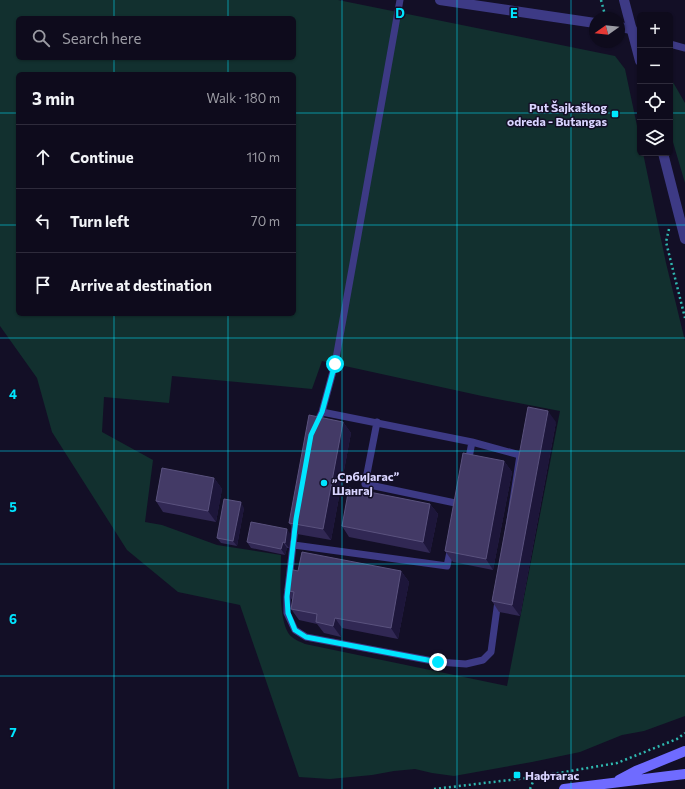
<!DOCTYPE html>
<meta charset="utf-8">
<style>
:root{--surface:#0e0b1c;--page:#1c1929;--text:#f1f3f6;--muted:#9b9ba3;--line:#2e2b3b}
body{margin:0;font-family:Commissioner,sans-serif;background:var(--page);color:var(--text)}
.controls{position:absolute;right:12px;top:12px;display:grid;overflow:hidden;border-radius:6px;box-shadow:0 1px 3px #0004}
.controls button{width:36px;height:36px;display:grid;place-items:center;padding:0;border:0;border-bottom:1px solid var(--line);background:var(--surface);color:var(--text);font:20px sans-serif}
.compass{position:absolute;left:589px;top:12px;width:36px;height:36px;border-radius:50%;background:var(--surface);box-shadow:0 1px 3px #0004;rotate:255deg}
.stop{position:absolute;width:12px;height:12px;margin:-9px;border:3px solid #00e5ff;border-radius:50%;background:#fff}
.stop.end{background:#00e5ff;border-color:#fff;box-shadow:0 1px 4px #0008}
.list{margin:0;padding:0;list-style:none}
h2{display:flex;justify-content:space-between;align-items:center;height:52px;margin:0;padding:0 16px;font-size:17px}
h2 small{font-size:13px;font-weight:400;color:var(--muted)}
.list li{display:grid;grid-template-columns:26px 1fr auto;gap:12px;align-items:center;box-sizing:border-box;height:64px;padding:0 16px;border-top:1px solid var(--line)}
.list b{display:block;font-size:15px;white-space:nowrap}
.list em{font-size:13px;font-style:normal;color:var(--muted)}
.icon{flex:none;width:22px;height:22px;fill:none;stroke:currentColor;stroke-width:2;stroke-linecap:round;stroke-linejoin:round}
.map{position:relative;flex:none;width:685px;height:789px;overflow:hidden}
.search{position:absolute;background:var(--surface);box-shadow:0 1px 3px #0004;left:16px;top:16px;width:280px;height:44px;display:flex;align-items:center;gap:10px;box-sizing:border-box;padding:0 14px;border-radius:6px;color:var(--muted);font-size:15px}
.panel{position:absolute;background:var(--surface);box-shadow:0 1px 3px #0004;left:16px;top:72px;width:280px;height:244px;border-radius:6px}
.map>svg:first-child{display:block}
</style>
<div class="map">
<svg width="685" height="789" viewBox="0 0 685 789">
<rect width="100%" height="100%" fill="#130f26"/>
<path fill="#12302f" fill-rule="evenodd" d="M0 0H338L615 56 625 69 640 140V153H643L666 263 685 341V716L644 731 622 735 580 752 532 762 454 776 432 773 415 769 394 771 372 775 330 779 299 777 240 605 178 592 127 550 52 432 37 378 0 326ZM18 18H294V58H18ZM18 74H294V314H18ZM322 361 482 396 560 411 507 686 305 644C301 642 295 640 292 637 277 625 281 574 281 555L217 545 162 525 145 522 153 460 102 432 104 397 169 403 172 376 312 389Z
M670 77 685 103V183L670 132Z"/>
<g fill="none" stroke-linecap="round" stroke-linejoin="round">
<path stroke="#2fb8b0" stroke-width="2.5" stroke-dasharray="2 3" stroke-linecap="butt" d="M601 0 605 15
M669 229 666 242 685 318
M434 789 535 777
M530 789 535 777 617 763 677 739 685 733"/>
<path stroke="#3d3a85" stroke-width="7" d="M670 44 685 48
M322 412 472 442 520 455 500 586 491 652 483 660 466 664 438 662 306 637 295 630 287 613V597L296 519 311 435Z
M322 412 335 364 400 0
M377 422 365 484 460 504V501
M468 463 472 442
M294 545 447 566 451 547"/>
<path stroke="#3d3a85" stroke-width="10" d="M440 0 595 23
M619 27 632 29"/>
<path stroke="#3d3a85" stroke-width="10" d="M624 0 640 61
M663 153 685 239"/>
<path stroke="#6f6bff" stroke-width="10" d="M619 780 636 771 685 751
M564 789 685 774"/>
</g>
<path fill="#312854" d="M343 422 351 433 331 540 297 534 289 523Z
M556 422 520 616 499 612 492 601Z
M504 461 512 472 493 570 453 562 445 551Z
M214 478 222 489 216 522 163 512 156 501Z
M430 504 438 514 430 553 349 537 342 526Z
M244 508 237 546 221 543 217 538Z
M291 535 289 548H287L285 555 251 548 247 542Z
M298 571H401L409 582 398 639 342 628 341 637 324 633 317 624 299 620 291 609 293 601 285 590Z"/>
<path fill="#1d163a" d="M548 411 556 422 520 616 512 605Z
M343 422 351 433 331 540 323 529Z
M504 461 512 472 493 570 486 559Z
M214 478 222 489 216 522 208 511Z
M241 502 244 508 237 546 233 541Z
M430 504 438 514 430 553 423 542Z
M287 529 291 535 289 548 285 543Z
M283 542 287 548 285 555 281 549Z
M401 571 409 582 398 639 391 628Z
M335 618 342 628 341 637 333 626Z"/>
<path fill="#433a66" stroke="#5a527e" d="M528 407 548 411 512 605 492 601Z
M309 415 343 422 323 529 289 523Z
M463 453 504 461 486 559 445 551Z
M162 468 214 478 208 511 156 501Z
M349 488 430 504 423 542 342 526Z
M224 499 241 502 233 541 217 538Z
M251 522 287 529 285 543 283 542 281 549 247 542Z
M302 552 401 571 391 628 335 618 333 626 316 622 317 614 291 609 294 592 285 590 289 569 298 571Z"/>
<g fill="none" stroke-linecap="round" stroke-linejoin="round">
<path stroke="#00e5ff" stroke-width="5" d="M335 364 322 412 311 435 296 519 287 597 288 613 295 630 306 637 438 662"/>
</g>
<path fill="none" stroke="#00e5ff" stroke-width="1" stroke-opacity="0.55" d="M114 0V18M228 0V18M342 0V789M457 0V789M571 0V789M114 58V74M228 58V74M0 113H18M294 113H640M670 113H685M0 225H18M294 225H685M114 314V789M228 314V789M0 338H685M0 451H685M0 564H685M0 676H685"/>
<g fill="#00e5ff" stroke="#130f26" stroke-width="1.5">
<rect x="611" y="110" width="8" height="8" rx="2"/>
<circle cx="324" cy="483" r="4"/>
<rect x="513" y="771" width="8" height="8" rx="2"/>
</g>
<g text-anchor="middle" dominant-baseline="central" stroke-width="3" stroke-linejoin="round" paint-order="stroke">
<g font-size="12" font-weight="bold" fill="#d9d4ff" stroke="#130f26" text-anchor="start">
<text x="607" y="107" text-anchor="end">Put Šajkaškog<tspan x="607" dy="14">odreda - Butangas</tspan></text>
<text x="332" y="476">„Србијагас”<tspan x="332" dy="14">Шангај</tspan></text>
<text x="525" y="775">Нафтагас</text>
</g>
</g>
<g font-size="13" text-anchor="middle" font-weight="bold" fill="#00e5ff" stroke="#130f26" stroke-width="3" stroke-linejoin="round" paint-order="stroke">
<text x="400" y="18">D</text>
<text x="514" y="18">E</text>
<text x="13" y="399">4</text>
<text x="13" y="512">5</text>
<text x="13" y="624">6</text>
<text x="13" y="737">7</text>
</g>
</svg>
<div class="controls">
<button>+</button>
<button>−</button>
<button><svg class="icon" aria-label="locate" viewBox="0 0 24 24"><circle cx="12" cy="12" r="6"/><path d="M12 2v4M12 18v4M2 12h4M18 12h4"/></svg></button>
<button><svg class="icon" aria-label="layers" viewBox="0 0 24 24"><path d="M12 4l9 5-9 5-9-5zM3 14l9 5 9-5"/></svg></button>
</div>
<svg class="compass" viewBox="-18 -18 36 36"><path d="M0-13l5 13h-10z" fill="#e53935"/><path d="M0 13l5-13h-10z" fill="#9b9ba3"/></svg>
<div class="stop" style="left:335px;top:364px"></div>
<div class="stop end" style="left:438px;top:662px"></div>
<div class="search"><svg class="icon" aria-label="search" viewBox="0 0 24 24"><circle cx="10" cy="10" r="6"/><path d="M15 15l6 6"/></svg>Search here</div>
<section class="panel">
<h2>3 min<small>Walk · 180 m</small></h2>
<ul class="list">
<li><svg class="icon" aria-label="ahead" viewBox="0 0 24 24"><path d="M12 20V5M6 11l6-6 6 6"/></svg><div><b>Continue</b></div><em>110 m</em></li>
<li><svg class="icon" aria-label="left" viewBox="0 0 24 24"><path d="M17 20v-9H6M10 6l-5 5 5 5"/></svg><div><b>Turn left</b></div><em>70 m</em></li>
<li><svg class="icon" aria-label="arrive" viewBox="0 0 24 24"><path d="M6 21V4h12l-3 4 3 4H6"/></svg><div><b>Arrive at destination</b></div></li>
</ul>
</section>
</div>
